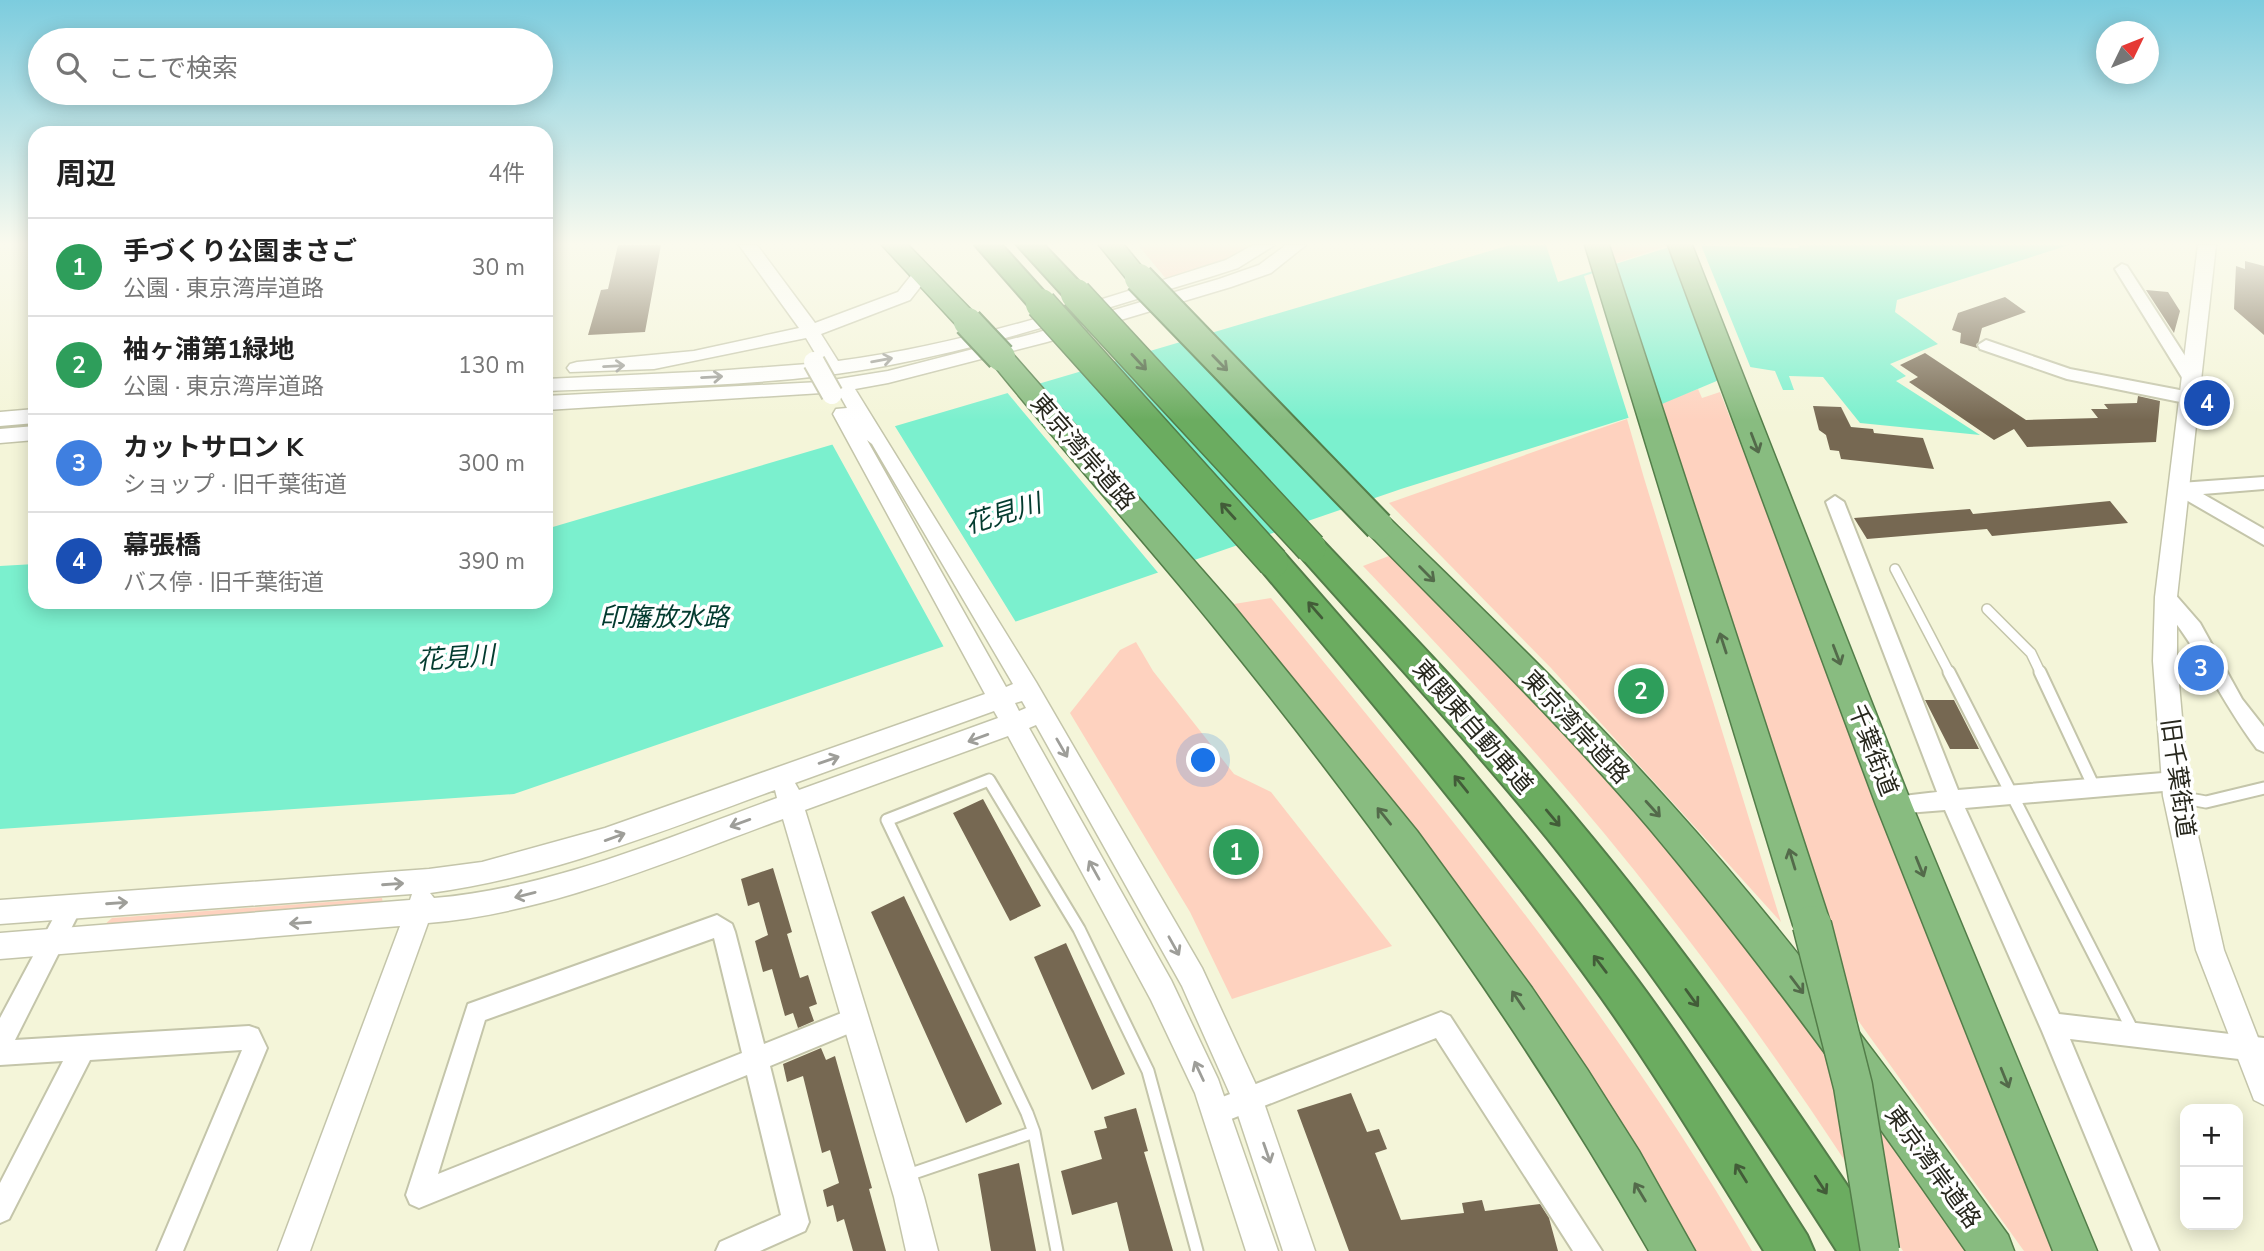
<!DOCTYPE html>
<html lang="ja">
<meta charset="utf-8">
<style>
:root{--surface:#fff;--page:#f6f6f6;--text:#222;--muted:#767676;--line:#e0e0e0;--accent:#7a30a2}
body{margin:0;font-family:"Nunito Sans","Noto Sans JP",sans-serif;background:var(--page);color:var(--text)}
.controls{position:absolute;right:21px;bottom:21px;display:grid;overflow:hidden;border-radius:14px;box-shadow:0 4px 18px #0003}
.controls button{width:63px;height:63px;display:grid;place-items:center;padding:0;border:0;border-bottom:2px solid var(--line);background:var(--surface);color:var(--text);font:35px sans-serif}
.compass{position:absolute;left:2096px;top:21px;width:63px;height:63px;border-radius:50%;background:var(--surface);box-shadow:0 4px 18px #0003;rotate:47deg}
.you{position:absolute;left:1204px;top:761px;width:24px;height:24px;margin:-18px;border:5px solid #fff;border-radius:50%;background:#1a73e8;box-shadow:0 0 0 10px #1a73e833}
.badge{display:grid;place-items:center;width:46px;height:46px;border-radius:50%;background:var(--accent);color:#fff;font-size:23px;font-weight:700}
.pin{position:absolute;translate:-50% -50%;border:4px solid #fff;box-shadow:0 2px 7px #0006}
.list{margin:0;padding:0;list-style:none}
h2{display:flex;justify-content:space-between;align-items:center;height:91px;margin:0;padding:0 28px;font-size:30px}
h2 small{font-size:23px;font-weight:400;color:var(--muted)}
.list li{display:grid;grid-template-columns:46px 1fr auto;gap:21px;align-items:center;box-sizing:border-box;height:98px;padding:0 28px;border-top:2px solid var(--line)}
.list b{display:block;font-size:26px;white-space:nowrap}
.list p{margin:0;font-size:23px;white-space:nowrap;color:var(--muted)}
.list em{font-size:23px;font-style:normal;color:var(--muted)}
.icon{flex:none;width:38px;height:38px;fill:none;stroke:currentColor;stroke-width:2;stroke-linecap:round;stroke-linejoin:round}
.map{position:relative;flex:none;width:2264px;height:1251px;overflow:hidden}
.search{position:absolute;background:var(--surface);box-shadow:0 4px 18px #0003;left:28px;top:28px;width:525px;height:77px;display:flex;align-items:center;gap:18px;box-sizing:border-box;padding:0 24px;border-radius:38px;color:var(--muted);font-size:26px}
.panel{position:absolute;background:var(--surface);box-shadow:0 4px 18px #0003;left:28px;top:126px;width:525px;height:483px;border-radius:21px}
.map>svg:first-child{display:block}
</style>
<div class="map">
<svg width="2264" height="1251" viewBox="0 0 2264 1251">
<rect width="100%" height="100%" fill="#f4f5d9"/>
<path fill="#fed2bf" d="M1138 245H1252L1235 257 1167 280Z
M1607 245H1667V246L1613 264Z
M1698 389 1702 398 1720 392 2055 1251H2024L1857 1019 1813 870 1657 404Z
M1627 419 1644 478 1781 922 1551 668 1389 503Z
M1394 554C1531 696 1670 838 1789 996 1852 1079 1910 1166 1971 1251H1903C1829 1133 1750 1018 1664 908 1571 788 1468 676 1363 566Z
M1271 598C1443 807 1617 1017 1752 1251H1695L1336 737 1234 604Z
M1136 642 1153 671 1234 774 1271 792 1392 946 1232 999 1190 912 1070 713 1120 650Z
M382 898 383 904 104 925 112 918Z"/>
<path fill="#7bf0ce" d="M1510 245H1546L1558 282 1676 245 1798 248 1800 245H2069L1897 300 1895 312 1938 344 1890 364 1906 376 1896 381 1980 435 1860 423 1823 377 1789 376 1794 390H1783L1775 371 1750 367 1631 417 1401 489 514 794 0 829V566L35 564V602H546V529Z"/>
<path fill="#f4f5d9" d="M1679 245H1701L1752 371 1722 383Z
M1615 266 1657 408 1629 419 1584 276Z
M1037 381 1195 563 1160 575 1005 390Z
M893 423 1017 624 945 649 831 442Z"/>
<path fill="#766852" d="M618 245H661L645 332 588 335 601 290 608 289Z
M2245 261 2264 266V335L2234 309 2236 266 2245 269Z
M2146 290 2168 292 2180 311 2174 333Z
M2005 297 2026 312 1982 328 1977 348 1960 343 1961 333 1952 330 1958 313Z
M1925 353 2026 420 2098 418 2091 409H2108L2104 404 2137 403 2138 396 2160 401 2156 442 2027 447 2014 429 1994 440 1909 382 1918 377 1900 365Z
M1813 406 1841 407 1851 427 1873 429 1874 433 1923 438 1934 469 1841 459 1839 451 1830 450 1826 435 1819 430Z
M2110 501 2128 523 1992 536 1987 529 1867 539 1854 518 1970 509 1973 514Z
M1925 700H1954L1979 749H1950Z
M983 799 1041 906 1010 921 953 813Z
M773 868 792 932 787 934 800 978 808 975 817 1004 809 1007 814 1021 798 1028 793 1013 785 1016 772 969 763 972 755 941 768 935 759 902 748 906 741 879Z
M904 896 1002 1104 966 1123 871 912Z
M1066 943 1125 1074 1092 1090 1034 957Z
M821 1048 826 1060 835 1056 872 1188 869 1189 886 1251H853L844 1219 837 1222 833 1205 827 1207 823 1190 839 1183 830 1150 822 1153 803 1076 787 1082 783 1064Z
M1351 1093 1367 1132 1379 1129 1387 1149 1375 1153 1401 1220 1464 1213 1462 1203 1482 1200 1485 1211 1540 1204 1549 1218 1558 1251H1349L1297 1110Z
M1136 1108 1148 1151 1144 1152 1173 1251H1129L1117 1202 1072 1215 1061 1171 1102 1159 1094 1131 1107 1128 1104 1117Z
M1019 1163 1036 1251H991L978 1174Z"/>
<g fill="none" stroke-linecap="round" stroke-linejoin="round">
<defs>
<path id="service-far1" d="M1895 569 1950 674
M1987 609 2031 653 2041 674"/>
<path id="service" d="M1949 672 2133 1031
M2040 672 2094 787
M2179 797 2206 802 2264 788
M905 1176 1034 1132
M1057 1251 1034 1132 1027 1113 887 820 989 780 1079 929 1148 1071 1197 1251"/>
<path id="minor" d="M2122 264 2127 266 2198 376V384H2186L2115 269Z
M1986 340 2070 369 2190 392 2198 398 2190 404 2067 379 1980 349 1978 345Z
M2264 477V489L2203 494 2264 529V545L2174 493 2171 489 2180 483Z
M1835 496 1844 502 1958 790 2175 772 2182 775 2186 781 2182 787 2175 790 1965 808 2059 1014 2264 1038V1062L2070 1039 2159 1251H2133L2042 1031 1945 810 1894 814 1886 812 1883 805 1886 798 1937 792 1826 502Z
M2166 590 2173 592 2200 623 2242 699 2264 727V752L2257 749C2220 700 2199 648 2159 602L2157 597 2159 592Z
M71 896 79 900 82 907 15 1040 249 1026 258 1029 267 1048 183 1251H157L242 1050 90 1060 9 1219 0 1223V1183L63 1061 0 1065V1018L63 900Z
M717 915 732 924 735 932 764 1044 854 1008 862 1012 866 1020 862 1028 770 1066 809 1222 805 1231 760 1251H716L720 1242 781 1215 747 1075 419 1208 410 1204 406 1195 468 1004ZM714 938 742 1053 438 1174 485 1020Z
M1441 1012 1450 1016 1602 1251H1573L1436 1038 1216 1125 1207 1121 1203 1112 1207 1103Z"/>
<path id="tertiary" d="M739 245H757L815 323 898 292 917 268H929L932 272 910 300 821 334 838 361C970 344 1100 300 1226 260L1253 245H1275L1238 268 1213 276C1105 308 997 345 885 366 774 387 659 386 546 391V379L715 371 821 363 806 338 654 369 570 372 567 368 570 364 577 362 694 351 799 328Z
M1286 245H1306L1271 273 1231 287 1047 342 888 383 855 389 1036 682 1202 968 1263 1100 1315 1251H1283L1234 1103 1182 986 1036 725 1029 728 1171 980 1218 1079 1278 1251H1246L1195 1093 1151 1000 1008 736 805 810 924 1197 938 1251H906L894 1197 783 819C668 861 550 913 428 923L310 1251H278L400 926 0 959V933L410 900 412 894 0 924V900L429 869 482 862 605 828 985 694 833 414 836 409 847 408 838 392 546 410V396L820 382 888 371 1036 333 1219 279 1259 265ZM867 440 872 444 1013 684 1006 687ZM1022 701 1026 708 1019 711 1015 703ZM994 711 998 718 799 790 795 783ZM775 790 777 798C666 838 552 888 434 898L430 893C550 877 662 831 775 790Z
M2198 245H2216L2177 597V661L2189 796 2224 950 2264 1053V1105L2254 1100 2196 950 2163 796 2153 661 2155 597Z
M35 409V423L0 426V412Z
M35 426V440L0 443V429Z"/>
<path id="trunk" d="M882 245H908L977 316 981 322 977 328H959Z
M1099 245H1124L1151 278 1148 283H1130Z
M1585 245H1609L1831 925 1825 937 1812 943 1799 937 1793 925Z
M1668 245H1692L1912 805 2097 1251H2053L1876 805Z
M1001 348 1010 351 1232 604 1417 831 1532 988 1587 1069 1639 1151 1695 1251H1649C1522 1028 1372 821 1210 622 1139 535 1063 451 992 363L988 357 992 351Z
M1379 515 1389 518C1485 612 1583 705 1672 805 1794 940 1902 1088 2008 1235L2014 1251H1966C1866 1106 1762 963 1649 828 1561 725 1463 630 1369 534L1364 526 1369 518Z"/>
<path id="motorway" d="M975 245H1002L1050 298 1054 304 1050 310H1032Z
M1017 245H1044L1085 288 1089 294 1085 300H1067Z
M1311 536 1322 540C1408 631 1495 721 1575 817 1686 949 1785 1091 1880 1235L1887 1251H1837C1747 1110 1653 970 1548 839 1469 742 1384 650 1300 556L1295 548 1300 540Z
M1273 550 1284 553C1403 689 1522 825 1630 970 1694 1055 1750 1146 1807 1235L1814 1251H1764C1711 1166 1659 1079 1601 997 1495 849 1379 710 1262 571L1257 562 1262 553Z"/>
</defs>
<use href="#service-far1" stroke="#c4c5aa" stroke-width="12"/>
<use href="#service" stroke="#c4c5aa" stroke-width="15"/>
<use href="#minor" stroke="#c4c5aa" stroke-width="4"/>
<use href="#tertiary" stroke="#c4c5aa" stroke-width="3"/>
<use href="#trunk" stroke="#537d49" stroke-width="3"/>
<use href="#motorway" stroke="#537d49" stroke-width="4"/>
<use href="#service-far1" stroke="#fff" stroke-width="9"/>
<use href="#service" stroke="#fff" stroke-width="11"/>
<use href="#minor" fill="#fff" fill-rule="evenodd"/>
<use href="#tertiary" fill="#fff" fill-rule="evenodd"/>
<use href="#trunk" fill="#88bc80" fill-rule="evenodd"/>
<use href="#motorway" fill="#6bac60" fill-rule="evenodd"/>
<defs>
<path id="tertiary-bridge" d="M814 362 832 394"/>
<path id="trunk-bridge-far1" d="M1139 278 1379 526
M968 322 1001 357"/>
<path id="trunk-bridge" d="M1812 925 1853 1086 1880 1251"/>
<path id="motorway-bridge" d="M1076 294 1311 548
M1041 304 1273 562"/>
</defs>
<use href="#tertiary-bridge" stroke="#c4c5aa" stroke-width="24" stroke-linecap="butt"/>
<use href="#trunk-bridge-far1" stroke="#537d49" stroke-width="32" stroke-linecap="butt"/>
<use href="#trunk-bridge" stroke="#537d49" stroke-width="41" stroke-linecap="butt"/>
<use href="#motorway-bridge" stroke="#537d49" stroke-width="33" stroke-linecap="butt"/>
<use href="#tertiary-bridge" stroke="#fff" stroke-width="20"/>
<use href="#trunk-bridge-far1" stroke="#88bc80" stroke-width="28"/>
<use href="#trunk-bridge" stroke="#88bc80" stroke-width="38"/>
<use href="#motorway-bridge" stroke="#6bac60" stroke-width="30"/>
</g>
<defs><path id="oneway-shaft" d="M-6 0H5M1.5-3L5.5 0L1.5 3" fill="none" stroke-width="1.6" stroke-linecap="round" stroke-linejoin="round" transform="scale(1.75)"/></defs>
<g stroke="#9e9e99">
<use href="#oneway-shaft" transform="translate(882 360) rotate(-10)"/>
<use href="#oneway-shaft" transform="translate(614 366) rotate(-3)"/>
<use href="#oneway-shaft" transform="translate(712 377) rotate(-3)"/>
<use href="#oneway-shaft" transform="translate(978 738) rotate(160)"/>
<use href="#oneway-shaft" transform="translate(1062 748) rotate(60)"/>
<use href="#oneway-shaft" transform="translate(829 760) rotate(-19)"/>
<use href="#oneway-shaft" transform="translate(740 823) rotate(160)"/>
<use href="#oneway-shaft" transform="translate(615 837) rotate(-20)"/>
<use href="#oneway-shaft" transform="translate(1094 870) rotate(-119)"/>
<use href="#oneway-shaft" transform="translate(393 884) rotate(-4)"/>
<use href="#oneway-shaft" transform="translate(525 895) rotate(166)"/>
<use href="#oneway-shaft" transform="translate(117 903) rotate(-4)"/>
<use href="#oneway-shaft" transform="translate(300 923) rotate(176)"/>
<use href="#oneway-shaft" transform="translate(1174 946) rotate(61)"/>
<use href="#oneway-shaft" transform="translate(1199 1071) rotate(-115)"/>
<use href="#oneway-shaft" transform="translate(1267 1153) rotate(71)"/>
</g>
<g stroke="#425c38">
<use href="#oneway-shaft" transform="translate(1139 362) rotate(47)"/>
<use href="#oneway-shaft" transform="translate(1228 511) rotate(-132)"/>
<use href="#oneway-shaft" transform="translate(1315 610) rotate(-131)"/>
<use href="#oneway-shaft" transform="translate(1461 784) rotate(-129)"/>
<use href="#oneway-shaft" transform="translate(1553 818) rotate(50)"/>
<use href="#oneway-shaft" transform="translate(1600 964) rotate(-127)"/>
<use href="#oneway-shaft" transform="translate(1692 998) rotate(54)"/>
<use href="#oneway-shaft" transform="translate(1741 1173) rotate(-122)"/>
<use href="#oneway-shaft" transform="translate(1821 1185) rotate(57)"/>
</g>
<g stroke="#536a4a">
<use href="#oneway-shaft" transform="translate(1220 363) rotate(46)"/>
<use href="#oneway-shaft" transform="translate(1755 443) rotate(69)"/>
<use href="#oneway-shaft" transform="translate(1427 574) rotate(45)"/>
<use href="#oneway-shaft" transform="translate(1723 643) rotate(-108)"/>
<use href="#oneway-shaft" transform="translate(1837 655) rotate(69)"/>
<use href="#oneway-shaft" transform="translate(1653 809) rotate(48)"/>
<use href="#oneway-shaft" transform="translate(1384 816) rotate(-129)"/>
<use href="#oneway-shaft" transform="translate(1792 859) rotate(-107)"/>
<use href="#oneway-shaft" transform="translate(1920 867) rotate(68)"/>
<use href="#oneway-shaft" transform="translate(1797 985) rotate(53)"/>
<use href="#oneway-shaft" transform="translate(1518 1000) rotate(-124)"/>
<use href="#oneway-shaft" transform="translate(2005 1078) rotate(68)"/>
<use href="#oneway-shaft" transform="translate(1640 1192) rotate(-121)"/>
</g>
<linearGradient id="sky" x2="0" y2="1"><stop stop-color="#7cccde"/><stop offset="0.58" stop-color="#fafaee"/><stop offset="1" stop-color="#fafaee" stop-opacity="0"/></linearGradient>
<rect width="2264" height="420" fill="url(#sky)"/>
<g text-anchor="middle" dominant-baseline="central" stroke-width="7" stroke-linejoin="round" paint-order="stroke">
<g font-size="24" fill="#27271d" stroke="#fff">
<text transform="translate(1083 452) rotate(49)">東京湾岸道路</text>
<text transform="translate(1473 727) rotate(49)">東関東自動車道</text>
<text transform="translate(1576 727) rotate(47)">東京湾岸道路</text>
<text transform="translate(1873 750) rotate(69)">千葉街道</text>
<text transform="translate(2178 778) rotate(82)">旧千葉街道</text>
<text transform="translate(1933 1167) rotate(54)">東京湾岸道路</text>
</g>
<g font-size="26" font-style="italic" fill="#033b2f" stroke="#fff">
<text transform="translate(1003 514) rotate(-17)">花見川</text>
<text x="664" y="617">印旛放水路</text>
<text transform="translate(456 658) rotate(-4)">花見川</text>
</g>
</g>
</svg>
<div class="controls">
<button>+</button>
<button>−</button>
</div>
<svg class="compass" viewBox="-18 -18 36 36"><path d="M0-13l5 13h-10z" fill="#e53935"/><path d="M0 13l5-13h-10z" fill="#767676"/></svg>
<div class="you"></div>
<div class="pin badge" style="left:1236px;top:852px;background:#2e9e5b">1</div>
<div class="pin badge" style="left:1641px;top:691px;background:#2e9e5b">2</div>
<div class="pin badge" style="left:2201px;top:668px;background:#3f7fe0">3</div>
<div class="pin badge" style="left:2207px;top:403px;background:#1a4fb4">4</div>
<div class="search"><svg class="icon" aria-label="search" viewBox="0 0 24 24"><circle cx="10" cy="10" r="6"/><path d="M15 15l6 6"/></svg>ここで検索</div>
<section class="panel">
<h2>周辺<small>4件</small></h2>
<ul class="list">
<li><span class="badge" style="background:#2e9e5b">1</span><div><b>手づくり公園まさご</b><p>公園 · 東京湾岸道路</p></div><em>30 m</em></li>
<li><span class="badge" style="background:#2e9e5b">2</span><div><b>袖ヶ浦第1緑地</b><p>公園 · 東京湾岸道路</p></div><em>130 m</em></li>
<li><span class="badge" style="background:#3f7fe0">3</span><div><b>カットサロン K</b><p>ショップ · 旧千葉街道</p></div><em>300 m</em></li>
<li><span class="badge" style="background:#1a4fb4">4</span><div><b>幕張橋</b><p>バス停 · 旧千葉街道</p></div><em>390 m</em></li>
</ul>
</section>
</div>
